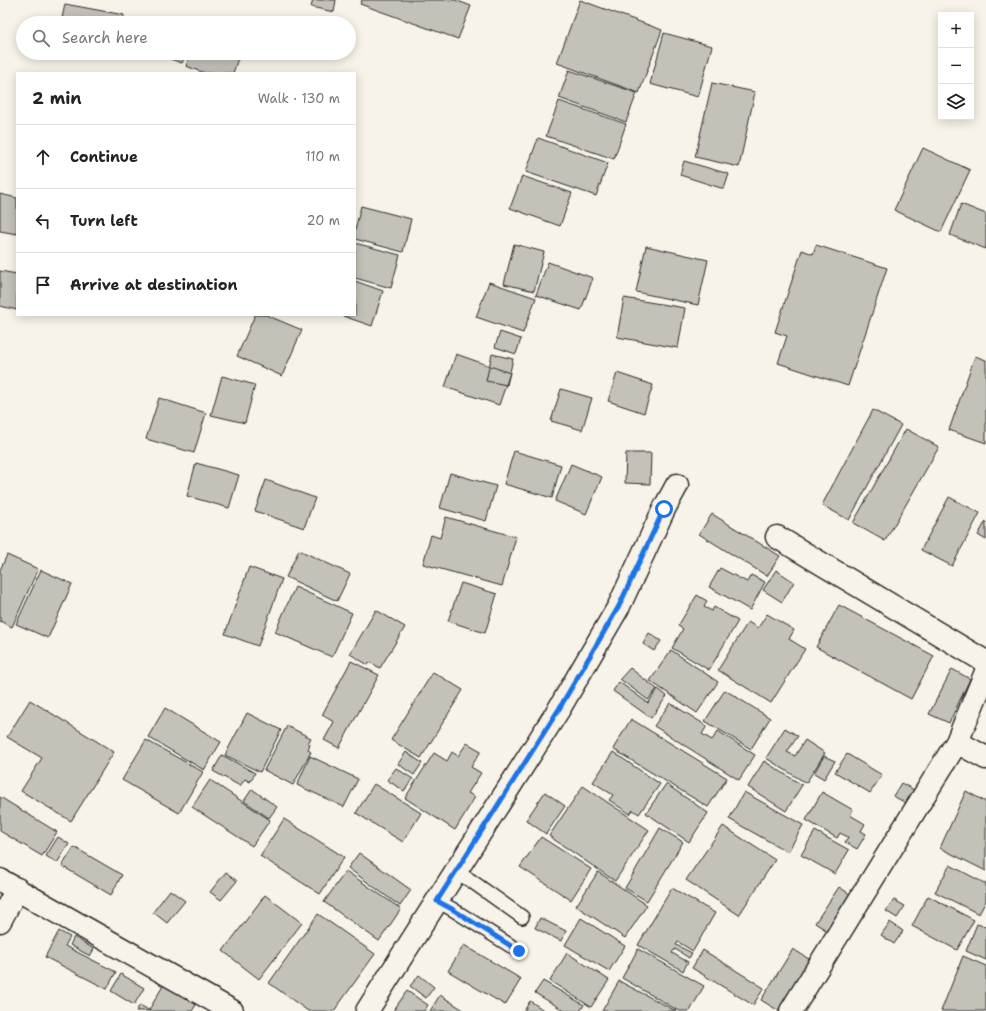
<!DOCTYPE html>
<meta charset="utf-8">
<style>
:root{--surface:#fff;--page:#f2f2f2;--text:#222;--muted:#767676;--line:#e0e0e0}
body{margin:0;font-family:"Shantell Sans",sans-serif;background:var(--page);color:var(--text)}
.controls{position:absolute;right:12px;top:12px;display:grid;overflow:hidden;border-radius:0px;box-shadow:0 2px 10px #0003}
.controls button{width:36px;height:36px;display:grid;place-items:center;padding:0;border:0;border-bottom:1px solid var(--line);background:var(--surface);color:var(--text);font:20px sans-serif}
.stop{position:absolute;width:12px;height:12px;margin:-9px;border:3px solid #1a73e8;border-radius:50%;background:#fff}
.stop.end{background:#1a73e8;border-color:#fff;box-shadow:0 1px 4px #0008}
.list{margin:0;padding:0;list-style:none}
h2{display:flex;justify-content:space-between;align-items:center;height:52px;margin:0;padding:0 16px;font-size:17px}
h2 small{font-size:13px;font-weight:400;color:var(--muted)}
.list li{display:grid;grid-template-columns:26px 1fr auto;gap:12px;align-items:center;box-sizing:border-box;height:64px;padding:0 16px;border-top:1px solid var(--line)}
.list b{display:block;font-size:15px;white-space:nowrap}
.list em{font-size:13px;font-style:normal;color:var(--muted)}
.icon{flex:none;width:22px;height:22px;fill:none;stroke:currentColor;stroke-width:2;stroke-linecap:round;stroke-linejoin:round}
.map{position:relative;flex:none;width:986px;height:1011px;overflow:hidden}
.search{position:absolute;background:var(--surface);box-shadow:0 2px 10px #0003;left:16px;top:16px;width:340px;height:44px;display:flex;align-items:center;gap:10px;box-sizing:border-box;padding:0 14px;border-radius:22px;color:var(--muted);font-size:15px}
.panel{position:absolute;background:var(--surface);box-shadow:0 2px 10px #0003;left:16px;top:72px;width:340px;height:244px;border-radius:0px}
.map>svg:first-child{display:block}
</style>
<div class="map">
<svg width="986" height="1011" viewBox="0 0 986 1011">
<rect width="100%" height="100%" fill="#f7f3e8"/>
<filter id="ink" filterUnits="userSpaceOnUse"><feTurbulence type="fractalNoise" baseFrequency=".025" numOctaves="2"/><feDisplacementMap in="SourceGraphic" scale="8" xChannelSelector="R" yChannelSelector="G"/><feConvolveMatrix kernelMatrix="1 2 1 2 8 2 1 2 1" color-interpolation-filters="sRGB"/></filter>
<g filter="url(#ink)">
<path fill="#c4c1b9" stroke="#2b2b2b" d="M313 0H336L334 12 311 7Z
M362 0H455L471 6 458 39 360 4Z
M580 0 662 30 639 93 557 63Z
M65 4 124 15 123 23H61Z
M664 33 712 46 698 97 650 84Z
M153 53H186L182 63Z
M191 53H240L233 73H205L186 66Z
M569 70 637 93 626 122 559 98Z
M712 83 755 92 739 167 695 157Z
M559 101 626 124 614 159 546 136Z
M538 138 608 163 596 196 526 172Z
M923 148 970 170 941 232 894 210Z
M684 161 729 174 724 189 680 175Z
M522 176 572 193 560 226 510 208Z
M0 194 17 198V234L0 231Z
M961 204 986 214V249L950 235Z
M361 206 411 219 403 252 355 239V230Z
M355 243 400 255 391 288 355 278Z
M514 244 544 252 534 291 504 284Z
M816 245 887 268 848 386 778 363 787 336 775 332 802 250 813 254Z
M646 246 708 260 698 305 636 292Z
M548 262 593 278 581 310 536 295Z
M0 271 17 274V310L0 306Z
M355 281 383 291 372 326 340 315H355Z
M489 282 536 298 523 333 476 317Z
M624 298 685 308 678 348 617 337Z
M255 315H266L302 330 282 376 237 356Z
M500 332 521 339 516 354 495 347Z
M456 354 510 373 499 405 445 387Z
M492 354 513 359 507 385 486 381Z
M975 356 986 360V443L949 430Z
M617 373 653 385 644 413 608 401Z
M222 376 255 385 245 423 211 415Z
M561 389 592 398 582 430 551 421Z
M159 398 206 413 194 453 146 439Z
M873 410 901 425 849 520 822 505Z
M906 429 939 447 885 541 853 523Z
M514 451 561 465 552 498 504 484Z
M626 453H651L650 484 625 483Z
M196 463 239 475 229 508 187 496Z
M571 464 602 477 586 514 555 501Z
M450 473 496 486 486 521 440 508Z
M266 480 315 498 304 528 255 511Z
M949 497 980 513 952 566 921 550Z
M712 514 780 556 767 576 699 534Z
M446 517 516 537 502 586 423 564 431 535 440 538Z
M986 521V540L978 535Z
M299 550 350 574 337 601 286 577Z
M7 555 38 569 12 627 0 621V570Z
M249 567 282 579 258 646 225 634Z
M720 568 747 582 751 575 765 582 750 610 709 587Z
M41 570 72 584 48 638 16 624Z
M776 570 794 582 782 602 763 590Z
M461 583 497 594 485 633 448 621Z
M295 587 352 613 332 657 275 632Z
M697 595 707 601 704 607 712 611 714 607 738 621 709 670 672 648 683 629 678 626Z
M839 605 934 656 911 699 816 647Z
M376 610 405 627 380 668 370 662 368 665 350 654Z
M767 614 794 630 789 639 805 649 771 703 718 670 748 622 758 628Z
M649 633 661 641 654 651 643 644Z
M671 650 718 682 697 713 650 681Z
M351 661 379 675 339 748 324 740 334 722 322 715Z
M630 668 657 689 648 700 620 679Z
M952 669 970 679 949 723 929 714Z
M433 672 463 690 421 758 391 740Z
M619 682 648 703 658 689 667 696 651 718 613 691Z
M725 690 770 718 751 749 705 721Z
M30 700 114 752 71 821 21 791 42 758 7 737Z
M670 703 707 726 702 734 712 740 718 731 755 755 739 780 654 726Z
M165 708 221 742 204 770 148 737Z
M247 713 281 730 260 772 225 755Z
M631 719 727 778 708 807 613 749Z
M287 726 311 738 308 743 310 744 308 750 311 752 293 785 264 770Z
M785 728 798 736 787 752 795 756 805 740 825 753 806 783 766 758Z
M146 740 203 772 179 813 122 780Z
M467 743 481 751 471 767 481 773 468 793 475 797 455 830 405 798 434 753 447 761 452 752 458 756Z
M406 752 422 763 414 775 398 764Z
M613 752 660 784 639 814 633 810 630 814 609 800 613 795 593 782Z
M847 754 882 775 870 793 835 772Z
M222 755 255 773 250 782 245 779 240 786 213 771Z
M310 756 358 779 344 807 297 785Z
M824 756 835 761 824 779 814 773Z
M764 761 802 785 786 811 748 787Z
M396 768 413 779 404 791 387 780Z
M210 780 270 820 252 846 192 807Z
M901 783 916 791 908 804 893 796Z
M374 784 421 813 403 842 356 813Z
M666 784 708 813 689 842 646 813Z
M583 786 649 830 615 881 549 836Z
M252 789 277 807 269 818 244 801Z
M966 791 986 802V871L940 848Z
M545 792 565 806 546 834 526 820Z
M744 792 803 825 788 852 729 819Z
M822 792 853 810 850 815 865 824 861 831 866 834 857 849 845 842 848 837 840 833 837 838 806 820Z
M0 797 57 832 42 856 0 831Z
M284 819 344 857 320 894 260 856Z
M723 826 775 860 739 915 686 880Z
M660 828 683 842 647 901 625 888Z
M815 831 849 850 835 874 801 855Z
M58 837 69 844 57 863 46 856Z
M541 837 591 869 571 900 520 867Z
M74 847 122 875 111 895 62 866Z
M359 853 411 890 400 906 348 868Z
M950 865 986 884V901L979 914 935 892Z
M346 871 401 909 379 941 324 902Z
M226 872 237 881 221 900 210 892Z
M598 872 647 905 625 938 576 906Z
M839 887 853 896 829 932 815 923Z
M672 888 715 913 693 951 678 942 676 945 692 953 689 958 675 949 672 953 688 962 683 971 638 945Z
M170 890 185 901 167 923 153 912Z
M265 895 302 923 259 979 223 951Z
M928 896 974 920 957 950 912 926Z
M894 900 905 906 897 918 886 911Z
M318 914 375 954 334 1011H308L269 983Z
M540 918 566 931 561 941 535 928Z
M581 918 625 946 609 971 565 945Z
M890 922 903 931 894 944 881 935Z
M977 924 986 927V960L966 951Z
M59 931 70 937 65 946 116 972 107 989 45 957Z
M74 937 94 949 90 956 70 945Z
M464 945 521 979 505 1005 448 971Z
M638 949 704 986 690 1011H679L622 978Z
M793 949 812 961 781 1011H779L761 1000Z
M703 950 764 988 753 1005 692 968Z
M567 953 609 980 591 1007 550 981Z
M963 956 986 966V1011H941Z
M121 974 144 988 134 1005 111 991Z
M419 975 434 987 426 998 410 986Z
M543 981 584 1005 580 1011H565L535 993Z
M619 981 676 1011H602Z
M164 984 197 1003 192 1011H151L149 1010Z
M407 991 428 1005 424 1011H393Z
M440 995 465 1011H430Z
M530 1001 545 1011H524Z
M140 1005 150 1011H136Z"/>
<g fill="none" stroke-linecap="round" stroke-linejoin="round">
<defs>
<path id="lane" d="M455 872 470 880 522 917
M437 901 452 909 519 951"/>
<path id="street" d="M777 537 986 662
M957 742 986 758
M0 880 232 1011
M0 921 17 889
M367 1011 559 709 619 606 664 509 677 485
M791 1011 957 742 986 672"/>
</defs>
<use href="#lane" stroke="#2b2b2b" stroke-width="16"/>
<use href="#street" stroke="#2b2b2b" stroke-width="25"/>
<use href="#lane" stroke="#f7f3e8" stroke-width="13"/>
<use href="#street" stroke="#f7f3e8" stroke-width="22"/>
</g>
</g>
<g fill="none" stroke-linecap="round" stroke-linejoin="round" filter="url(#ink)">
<path stroke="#1a73e8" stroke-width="5" d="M519 951 452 909 437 901 559 709 619 606 664 509"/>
</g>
</svg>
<div class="controls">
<button>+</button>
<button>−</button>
<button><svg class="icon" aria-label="layers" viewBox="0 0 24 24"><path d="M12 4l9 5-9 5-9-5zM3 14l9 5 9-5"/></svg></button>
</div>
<div class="stop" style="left:664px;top:509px"></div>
<div class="stop end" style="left:519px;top:951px"></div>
<div class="search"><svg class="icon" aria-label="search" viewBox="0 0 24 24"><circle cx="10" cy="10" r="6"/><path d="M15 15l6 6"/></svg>Search here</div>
<section class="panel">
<h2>2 min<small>Walk · 130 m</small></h2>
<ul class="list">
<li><svg class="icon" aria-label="ahead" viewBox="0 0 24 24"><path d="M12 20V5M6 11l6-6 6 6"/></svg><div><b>Continue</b></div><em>110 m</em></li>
<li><svg class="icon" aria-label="left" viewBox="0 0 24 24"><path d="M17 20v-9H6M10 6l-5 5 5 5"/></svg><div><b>Turn left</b></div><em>20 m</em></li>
<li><svg class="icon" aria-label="arrive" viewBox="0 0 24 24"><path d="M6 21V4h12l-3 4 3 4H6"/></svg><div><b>Arrive at destination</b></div></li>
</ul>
</section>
</div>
